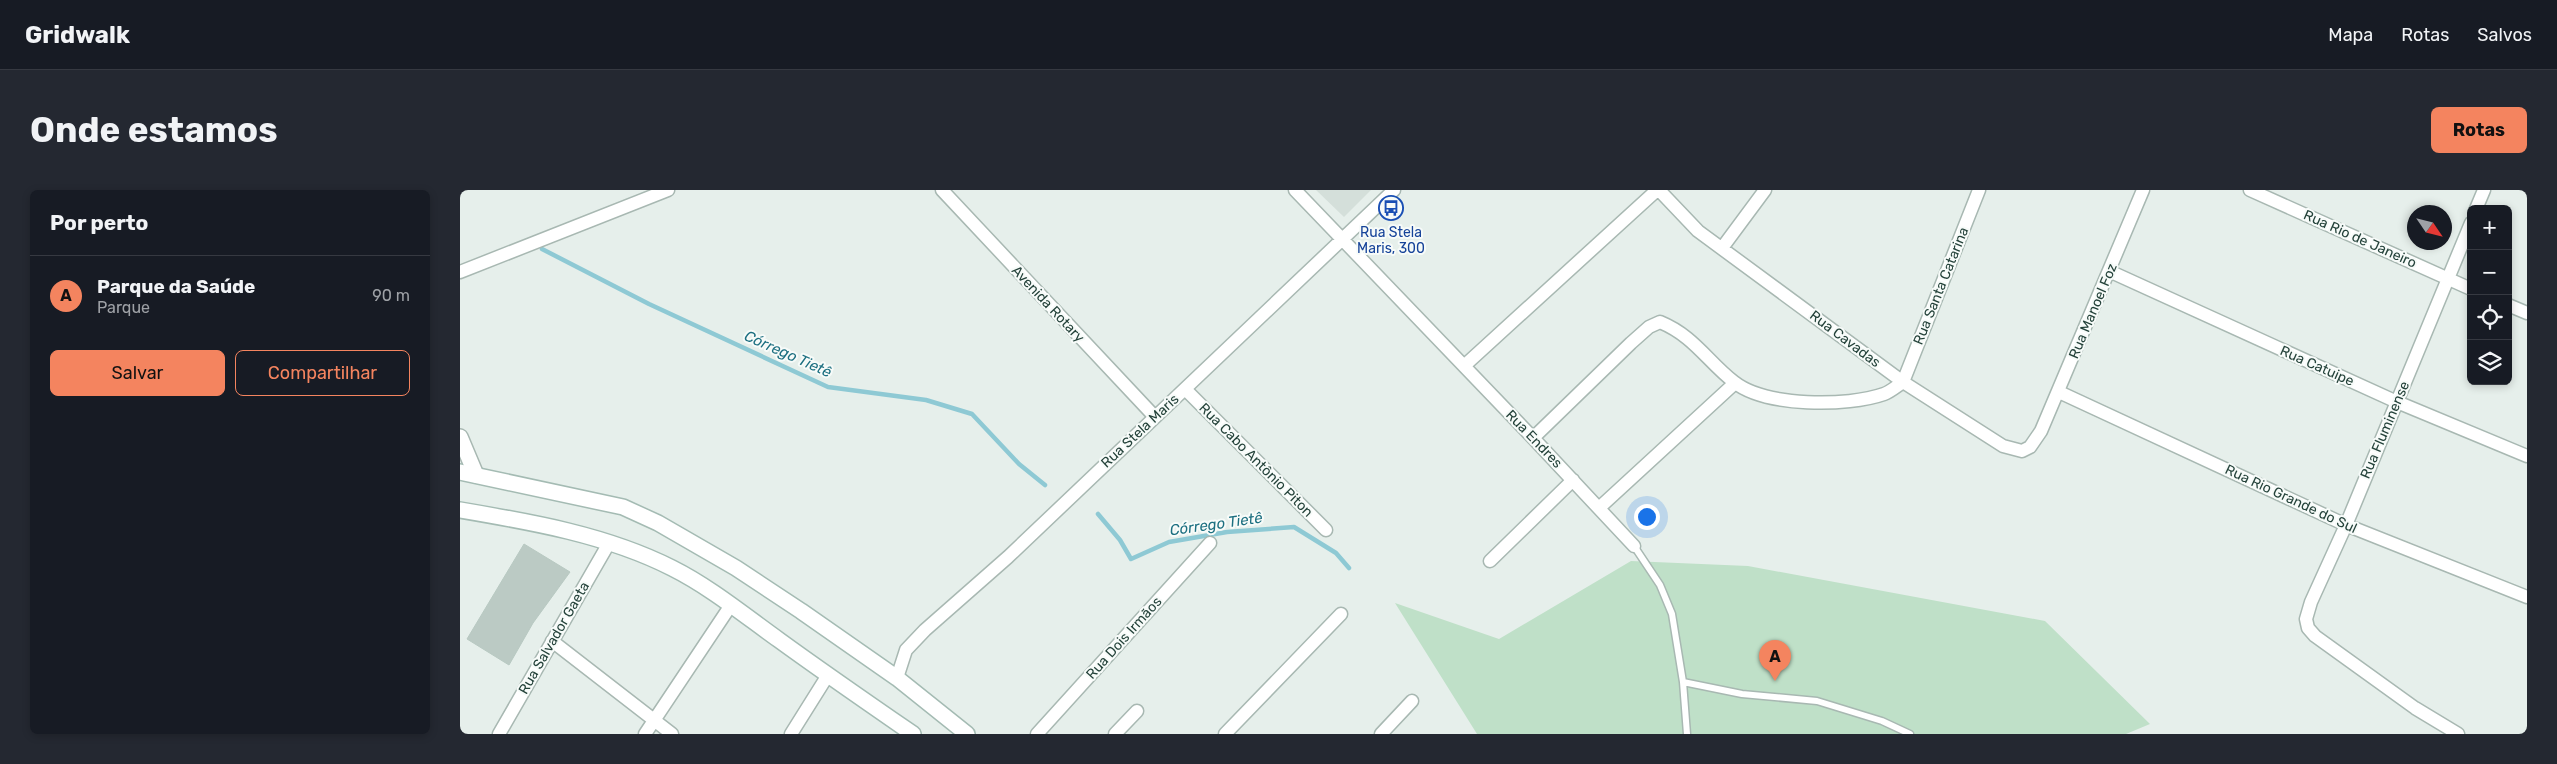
<!DOCTYPE html>
<html lang="pt">
<meta charset="utf-8">
<style>
:root{--surface:#171b24;--page:#242831;--text:#f1f3f6;--muted:#9ea1a6;--line:#363941;--accent:#f4845f}
body{margin:0;font-family:Rubik,sans-serif;background:var(--page);color:var(--text)}
.controls{position:absolute;right:15px;top:15px;display:grid;overflow:hidden;border-radius:8px;box-shadow:0 2px 8px #0003}
.controls button{width:45px;height:45px;display:grid;place-items:center;padding:0;border:0;border-bottom:1px solid var(--line);background:var(--surface);color:var(--text);font:25px sans-serif}
.compass{position:absolute;left:1947px;top:15px;width:45px;height:45px;border-radius:50%;background:var(--surface);box-shadow:0 2px 8px #0003;rotate:125deg}
.you{position:absolute;left:1186px;top:326px;width:18px;height:18px;margin:-12px;border:4px solid #fff;border-radius:50%;background:#1a73e8;box-shadow:0 0 0 8px #1a73e833}
.badge{display:grid;place-items:center;width:32px;height:32px;border-radius:50%;background:var(--accent);color:#111;font-size:16px;font-weight:700}
.pin{position:absolute;translate:-50% -41px;filter:drop-shadow(0 1px 2px #0008)}
.pin::after{content:'';position:absolute;top:26px;width:18px;height:15px;background:inherit;clip-path:polygon(0 0,100% 0,50% 100%)}
.list{margin:0;padding:0;list-style:none}
h2{display:flex;justify-content:space-between;align-items:center;height:65px;margin:0;padding:0 20px;font-size:21px}
h2 small{font-size:16px;font-weight:400;color:var(--muted)}
.list li{display:grid;grid-template-columns:32px 1fr auto;gap:15px;align-items:center;box-sizing:border-box;height:80px;padding:0 20px;border-top:1px solid var(--line)}
.list b{display:block;font-size:19px;white-space:nowrap}
.list p{margin:0;font-size:16px;white-space:nowrap;color:var(--muted)}
.list em{font-size:16px;font-style:normal;color:var(--muted)}
.actions{display:flex;gap:10px;padding:15px 20px}
.actions a{flex:1;padding:11px 0;border:1px solid var(--accent);border-radius:8px;text-align:center;font-size:18px;color:var(--accent)}
.actions .main{background:var(--accent);color:#111}
.icon{flex:none;width:28px;height:28px;fill:none;stroke:currentColor;stroke-width:2;stroke-linecap:round;stroke-linejoin:round}
.map{position:relative;flex:none;width:2067px;height:544px;overflow:hidden;border-radius:8px}
header{display:flex;align-items:center;gap:30px;box-sizing:border-box;height:70px;padding:0 25px;background:var(--surface);border-bottom:1px solid var(--line)}
header strong{font-size:24px}
nav{display:flex;gap:28px;margin-inline-start:auto;font-size:18px}
.intro{display:flex;align-items:center;justify-content:space-between;box-sizing:border-box;height:120px;padding:0 30px}
h1{margin:0;font-size:35px}
.button{padding:12px 22px;border-radius:8px;background:var(--accent);color:#111;font-size:18px;font-weight:700}
main{display:flex;gap:30px;padding:0 30px}
aside{flex:1;background:var(--surface);border-radius:8px;box-shadow:0 2px 8px #0003}
.map>svg:first-child{display:block}
</style>
<header>
<strong>Gridwalk</strong>
<nav><a>Mapa</a><a>Rotas</a><a>Salvos</a></nav>
</header>
<div class="intro"><h1>Onde estamos</h1><a class="button">Rotas</a></div>
<main>
<aside>
<h2>Por perto<small></small></h2>
<ul class="list">
<li><span class="badge">A</span><div><b>Parque da Saúde</b><p>Parque</p></div><em>90 m</em></li>
</ul>
<div class="actions"><a class="main">Salvar</a><a>Compartilhar</a></div>
</aside>
<div class="map">
<svg width="2067" height="544" viewBox="0 0 2067 544">
<rect width="100%" height="100%" fill="#e6efeb"/>
<path fill="#d4dfda" d="M856 0H911L884 27Z"/>
<path fill="#bfe0c8" d="M1171 371 1288 376 1585 431 1690 534 1666 544H1017L935 413 1039 449Z"/>
<g fill="none" stroke-linecap="round" stroke-linejoin="round">
<path stroke="#8ec9d4" stroke-width="4.5" d="M82 59 189 114 368 197 466 210 512 224 559 274 585 295
M638 324 660 350 671 369 709 352 767 342 834 337 876 363 889 378"/>
</g>
<path fill="#bbcac4" stroke="#b8c9c2" d="M64 354 110 382 73 433 49 475 7 449Z"/>
<g fill="none" stroke-linecap="round" stroke-linejoin="round">
<defs>
<path id="service" d="M1174 356 1200 395 1212 424 1223 492 1227 544
M1223 492 1282 504 1357 511 1422 531 1450 544"/>
<path id="minor" d="M482 0 695 227
M835 0 1073 248 1174 356
M1199 0 1238 41 1443 192 1543 256 1562 261 1570 257 1581 241 1683 0
M1790 0 2011 99
M2016 19 2024 0
M1262 58 1305 0
M1649 81 1937 212 2067 266
M0 82 208 0
M2048 115 2067 123
M1004 176 1197 0
M725 199 866 340
M1599 202 1886 335 2067 407
M1073 248 1171 153 1189 137 1200 132C1234 146 1247 171 1274 192 1306 217 1387 217 1424 204 1430 202 1437 196 1443 192L1519 0
M1139 318 1275 193
M1030 371 1113 290
M92 451 212 544
M437 488 446 460 465 440 548 367 934 0
M39 544 149 353
M185 544 271 415
M331 544 368 485
M577 544 750 353
M655 544 677 521
M765 544 881 424
M921 544 952 511
M1998 544 1955 518 1855 446 1848 438 1846 429 1851 412 1886 335 2011 33"/>
<path id="tertiary" d="M0 247 16 285"/>
<path id="secondary" d="M0 282 163 317 198 333 276 378 341 421 437 488 507 544
M0 320C71 332 147 345 212 378 250 397 284 425 319 450 363 482 408 513 453 544"/>
</defs>
<use href="#service" stroke="#a8b8b2" stroke-width="9"/>
<use href="#minor" stroke="#a8b8b2" stroke-width="15"/>
<use href="#tertiary" stroke="#a8b8b2" stroke-width="18"/>
<use href="#secondary" stroke="#a4bbb3" stroke-width="18"/>
<use href="#service" stroke="#fff" stroke-width="6"/>
<use href="#minor" stroke="#fff" stroke-width="12"/>
<use href="#tertiary" stroke="#fff" stroke-width="15"/>
<use href="#secondary" stroke="#fff" stroke-width="15"/>
</g>
<defs>
<symbol id="bus-ring" viewBox="-11 -11 22 22"><circle r="9.5" fill="#f7fbf9" stroke="#1a4fb4" stroke-width="1.5"/><path d="M-5-6H5V4H4V6H2V4H-2V6H-4V4H-5ZM-3.5-4V0h7V-4ZM-3.5 1.2v1.5H-2V1.2ZM2 1.2v1.5H3.5V1.2Z" fill="#1a4fb4"/></symbol>
</defs>
<g fill-rule="evenodd">
<use href="#bus-ring" x="917" y="4" width="28" height="28"/>
</g>
<g text-anchor="middle" dominant-baseline="central" stroke-width="4" stroke-linejoin="round" paint-order="stroke">
<g font-size="14" fill="#164399" stroke="#f7fbf9">
<text x="931" y="42">Rua Stela<tspan x="931" dy="16">Maris, 300</tspan></text>
</g>
<g font-size="14" fill="#24423a" stroke="#f7fbf9">
<text transform="translate(1900 49) rotate(24)">Rua Rio de Janeiro</text>
<text transform="translate(1481 96) rotate(-68)">Rua Santa Catarina</text>
<text transform="translate(588 114) rotate(47)">Avenida Rotary</text>
<text transform="translate(1633 121) rotate(-67)">Rua Manoel Foz</text>
<text transform="translate(1385 149) rotate(37)">Rua Cavadas</text>
<text transform="translate(1857 176) rotate(24)">Rua Catuipe</text>
<text transform="translate(1925 240) rotate(-67)">Rua Fluminense</text>
<text transform="translate(680 241) rotate(-43)">Rua Stela Maris</text>
<text transform="translate(1074 249) rotate(46)">Rua Endres</text>
<text transform="translate(796 270) rotate(45)">Rua Cabo Antônio Piton</text>
<text transform="translate(1831 309) rotate(25)">Rua Rio Grande do Sul</text>
<text transform="translate(94 448) rotate(-60)">Rua Salvador Gaeta</text>
<text transform="translate(664 448) rotate(-48)">Rua Dois Irmãos</text>
</g>
<g font-size="15" font-style="italic" fill="#1c6f80" stroke="#f7fbf9">
<text transform="translate(328 164) rotate(24)">Córrego Tietê</text>
<text transform="translate(756 334) rotate(-8)">Córrego Tietê</text>
</g>
</g>
</svg>
<div class="controls">
<button>+</button>
<button>−</button>
<button><svg class="icon" aria-label="locate" viewBox="0 0 24 24"><circle cx="12" cy="12" r="6"/><path d="M12 2v4M12 18v4M2 12h4M18 12h4"/></svg></button>
<button><svg class="icon" aria-label="layers" viewBox="0 0 24 24"><path d="M12 4l9 5-9 5-9-5zM3 14l9 5 9-5"/></svg></button>
</div>
<svg class="compass" viewBox="-18 -18 36 36"><path d="M0-13l5 13h-10z" fill="#e53935"/><path d="M0 13l5-13h-10z" fill="#9ea1a6"/></svg>
<div class="you"></div>
<div class="pin badge" style="left:1315px;top:491px">A</div>
</div>
</main>
